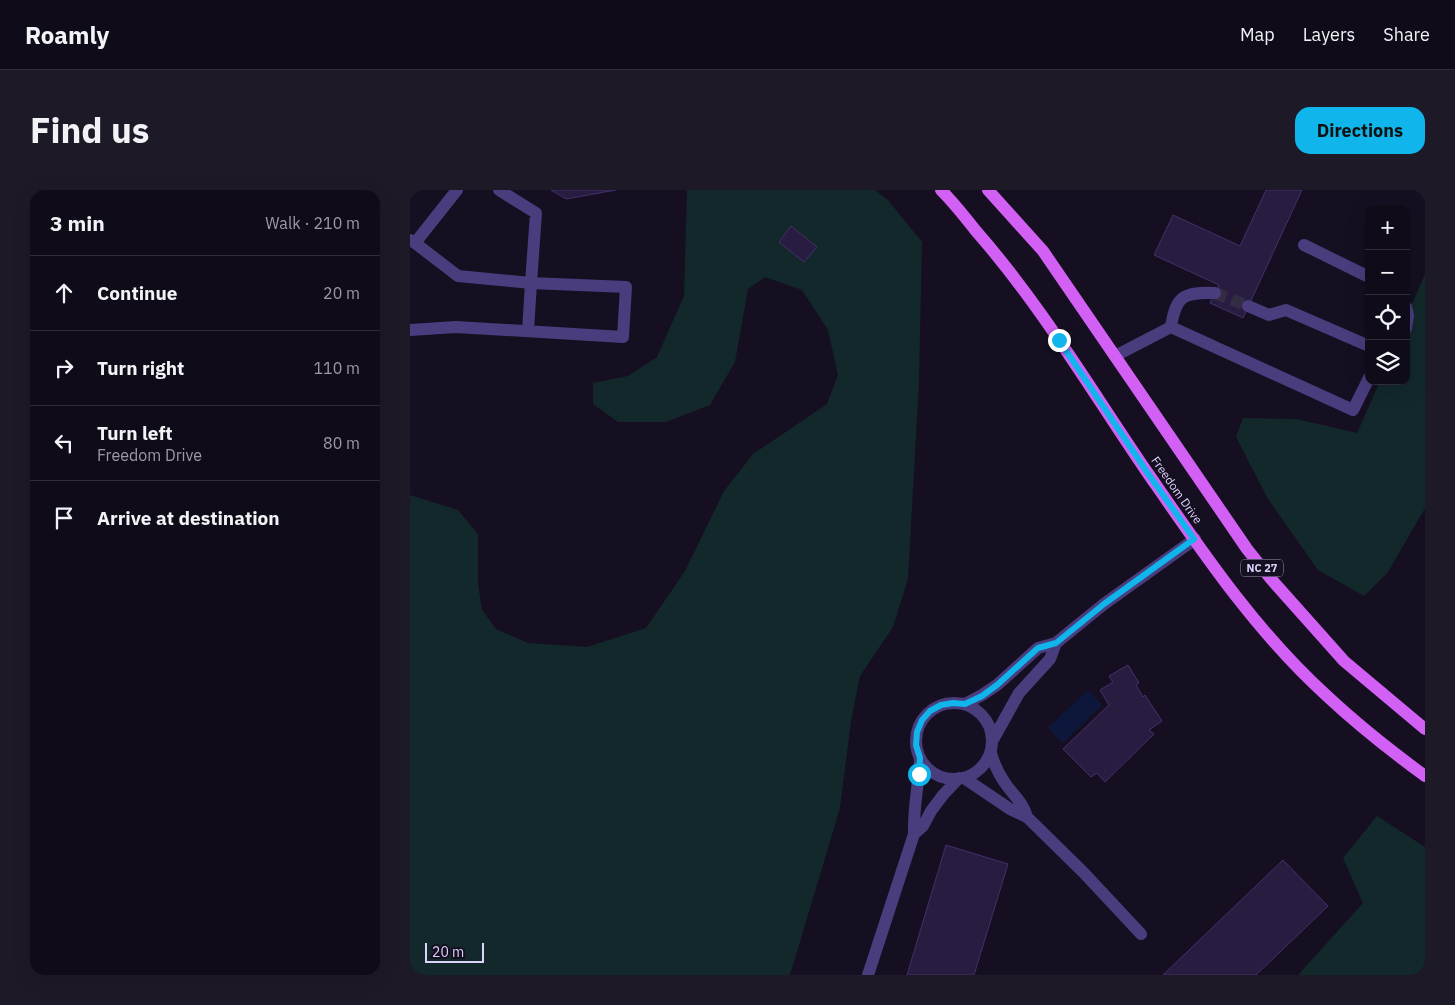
<!DOCTYPE html>
<meta charset="utf-8">
<style>
:root{--surface:#100b19;--page:#1e1926;--text:#f1f3f6;--muted:#9c9ba2;--line:#302b38;--accent:#0fb5eb}
body{margin:0;font-family:"IBM Plex Sans",sans-serif;background:var(--page);color:var(--text)}
.controls{position:absolute;right:15px;top:15px;display:grid;overflow:hidden;border-radius:10px;box-shadow:0 5px 20px #0002}
.controls button{width:45px;height:45px;display:grid;place-items:center;padding:0;border:0;border-bottom:1px solid var(--line);background:var(--surface);color:var(--text);font:25px sans-serif}
.scale{position:absolute;left:15px;bottom:12px;width:59px;box-sizing:border-box;padding-left:5px;border:2px solid #ddd2fc;border-top:0;font-size:14px;line-height:18px;white-space:nowrap;color:#ddd2fc;-webkit-text-stroke:4px #150f21;paint-order:stroke}
.stop{position:absolute;width:15px;height:15px;margin:-11px;border:4px solid #0fb5eb;border-radius:50%;background:#fff}
.stop.end{background:#0fb5eb;border-color:#fff;box-shadow:0 1px 5px #0008}
.list{margin:0;padding:0;list-style:none}
h2{display:flex;justify-content:space-between;align-items:center;height:65px;margin:0;padding:0 20px;font-size:21px}
h2 small{font-size:16px;font-weight:400;color:var(--muted)}
.list li{display:grid;grid-template-columns:32px 1fr auto;gap:15px;align-items:center;box-sizing:border-box;height:75px;padding:0 20px;border-top:1px solid var(--line)}
.list b{display:block;font-size:19px;white-space:nowrap}
.list p{margin:0;font-size:16px;white-space:nowrap;color:var(--muted)}
.list em{font-size:16px;font-style:normal;color:var(--muted)}
.icon{flex:none;width:28px;height:28px;fill:none;stroke:currentColor;stroke-width:2;stroke-linecap:round;stroke-linejoin:round}
.map{position:relative;flex:none;width:1015px;height:785px;overflow:hidden;border-radius:15px}
header{display:flex;align-items:center;gap:30px;box-sizing:border-box;height:70px;padding:0 25px;background:var(--surface);border-bottom:1px solid var(--line)}
header strong{font-size:24px}
nav{display:flex;gap:28px;margin-inline-start:auto;font-size:18px}
.intro{display:flex;align-items:center;justify-content:space-between;box-sizing:border-box;height:120px;padding:0 30px}
h1{margin:0;font-size:35px}
.button{padding:12px 22px;border-radius:15px;background:var(--accent);color:#111;font-size:18px;font-weight:700}
main{display:flex;gap:30px;padding:0 30px}
aside{flex:1;background:var(--surface);border-radius:15px;box-shadow:0 5px 20px #0002}
.map>svg:first-child{display:block}
</style>
<header>
<strong>Roamly</strong>
<nav><a>Map</a><a>Layers</a><a>Share</a></nav>
</header>
<div class="intro"><h1>Find us</h1><a class="button">Directions</a></div>
<main>
<aside>
<h2>3 min<small>Walk · 210 m</small></h2>
<ul class="list">
<li><svg class="icon" aria-label="ahead" viewBox="0 0 24 24"><path d="M12 20V5M6 11l6-6 6 6"/></svg><div><b>Continue</b></div><em>20 m</em></li>
<li><svg class="icon" aria-label="right" viewBox="0 0 24 24"><path d="M7 20v-9h11M14 6l5 5-5 5"/></svg><div><b>Turn right</b></div><em>110 m</em></li>
<li><svg class="icon" aria-label="left" viewBox="0 0 24 24"><path d="M17 20v-9H6M10 6l-5 5 5 5"/></svg><div><b>Turn left</b><p>Freedom Drive</p></div><em>80 m</em></li>
<li><svg class="icon" aria-label="arrive" viewBox="0 0 24 24"><path d="M6 21V4h12l-3 4 3 4H6"/></svg><div><b>Arrive at destination</b></div></li>
</ul>
</aside>
<div class="map">
<svg width="1015" height="785" viewBox="0 0 1015 785">
<rect width="100%" height="100%" fill="#150f21"/>
<path fill="#12282b" d="M277 0H465L478 10 512 52 509 191 498 389 483 437 450 486 441 531 430 618 380 785H0V305L48 320 68 344V393L72 420 86 439 118 453 177 457 236 438 275 381 314 301 343 264 417 214 428 185 418 140 392 100 355 87 338 99 325 172 300 215 256 232H208L183 214V193L218 186 247 167 274 106Z
M1015 84V320H1014L978 382 954 406 908 380 858 309 826 247 833 228 887 229 947 243 970 191H996V128Z
M967 626 1015 657V785H888L953 713 933 668Z"/>
<path fill="#0d173c" d="M678 500 692 515 653 553 638 538Z"/>
<path fill="#291c41" stroke="#44306b" d="M141 0H206L156 9Z
M856 0H892L833 128 800 113 809 95 744 65 763 25 830 56Z
M381 36 407 57 394 72 369 52Z
M718 475 729 493 726 495 733 507 735 505 752 531 739 540 744 544 695 592 687 583 681 587 653 559 699 515 690 500 703 492 699 486Z
M536 655 598 674 564 785H497Z
M873 670 918 716 846 785H753Z"/>
<g fill="none" stroke-linecap="round" stroke-linejoin="round">
<path stroke="#332c42" stroke-width="12" stroke-dasharray="12 6" stroke-linecap="butt" d="M805 103 838 116"/>
<path stroke="#493d7d" stroke-width="12" d="M0 50 5 53 47 0
M5 53 48 86 121 93 118 141
M894 55 959 87
M838 116 859 125 876 120 959 156
M996 117 998 125 996 138
M761 137C766 105 774 102 805 103
M0 140 46 137 213 147 216 97 121 93 126 23 89 0
M705 166 761 137 943 220 959 188
M506 551a38 38 0 1 1 76 0a38 38 0 1 1-76 0Z
M555 514 572 505 587 495 628 458 646 453 694 414 785 349
M584 548 609 503 640 469 646 453
M581 563C584 574 588 583 595 593 603 605 613 612 617 627
M554 588 600 619 617 627 674 683 731 744
M504 644 513 636 521 621 533 605 549 588
M458 785 504 644C503 618 509 593 510 568"/>
<path stroke="#d360f5" stroke-width="12" d="M531 0C543 12 555 27 566 41 631 115 681 200 737 282 791 360 846 442 917 506 948 535 981 561 1015 586
M578 0 633 61 837 359 861 389 934 471 1015 539"/>
</g>
<g fill="none" stroke-linecap="round" stroke-linejoin="round">
<path stroke="#0fb5eb" stroke-width="6" d="M509 584 510 568 506 555 507 542 512 530 520 521 531 515 543 513 555 514 572 506 587 495 628 458 646 453 694 414 784 349 737 282 649 150"/>
</g>
<g text-anchor="middle" dominant-baseline="central" stroke-width="4" stroke-linejoin="round" paint-order="stroke">
<rect fill="#150f21" stroke="#a198ba" stroke-width="1" x="831" y="369.5" width="42" height="17" rx="4"/>
<g font-size="11" font-weight="bold" fill="#ddd2fc">
<text x="852" y="378">NC 27</text>
</g>
<g font-size="12" fill="#ddd2fc" stroke="#150f21">
<text transform="translate(767 300) rotate(55)">Freedom Drive</text>
</g>
</g>
</svg>
<div class="controls">
<button>+</button>
<button>−</button>
<button><svg class="icon" aria-label="locate" viewBox="0 0 24 24"><circle cx="12" cy="12" r="6"/><path d="M12 2v4M12 18v4M2 12h4M18 12h4"/></svg></button>
<button><svg class="icon" aria-label="layers" viewBox="0 0 24 24"><path d="M12 4l9 5-9 5-9-5zM3 14l9 5 9-5"/></svg></button>
</div>
<div class="scale">20 m</div>
<div class="stop" style="left:509px;top:584px"></div>
<div class="stop end" style="left:649px;top:150px"></div>
</div>
</main>
